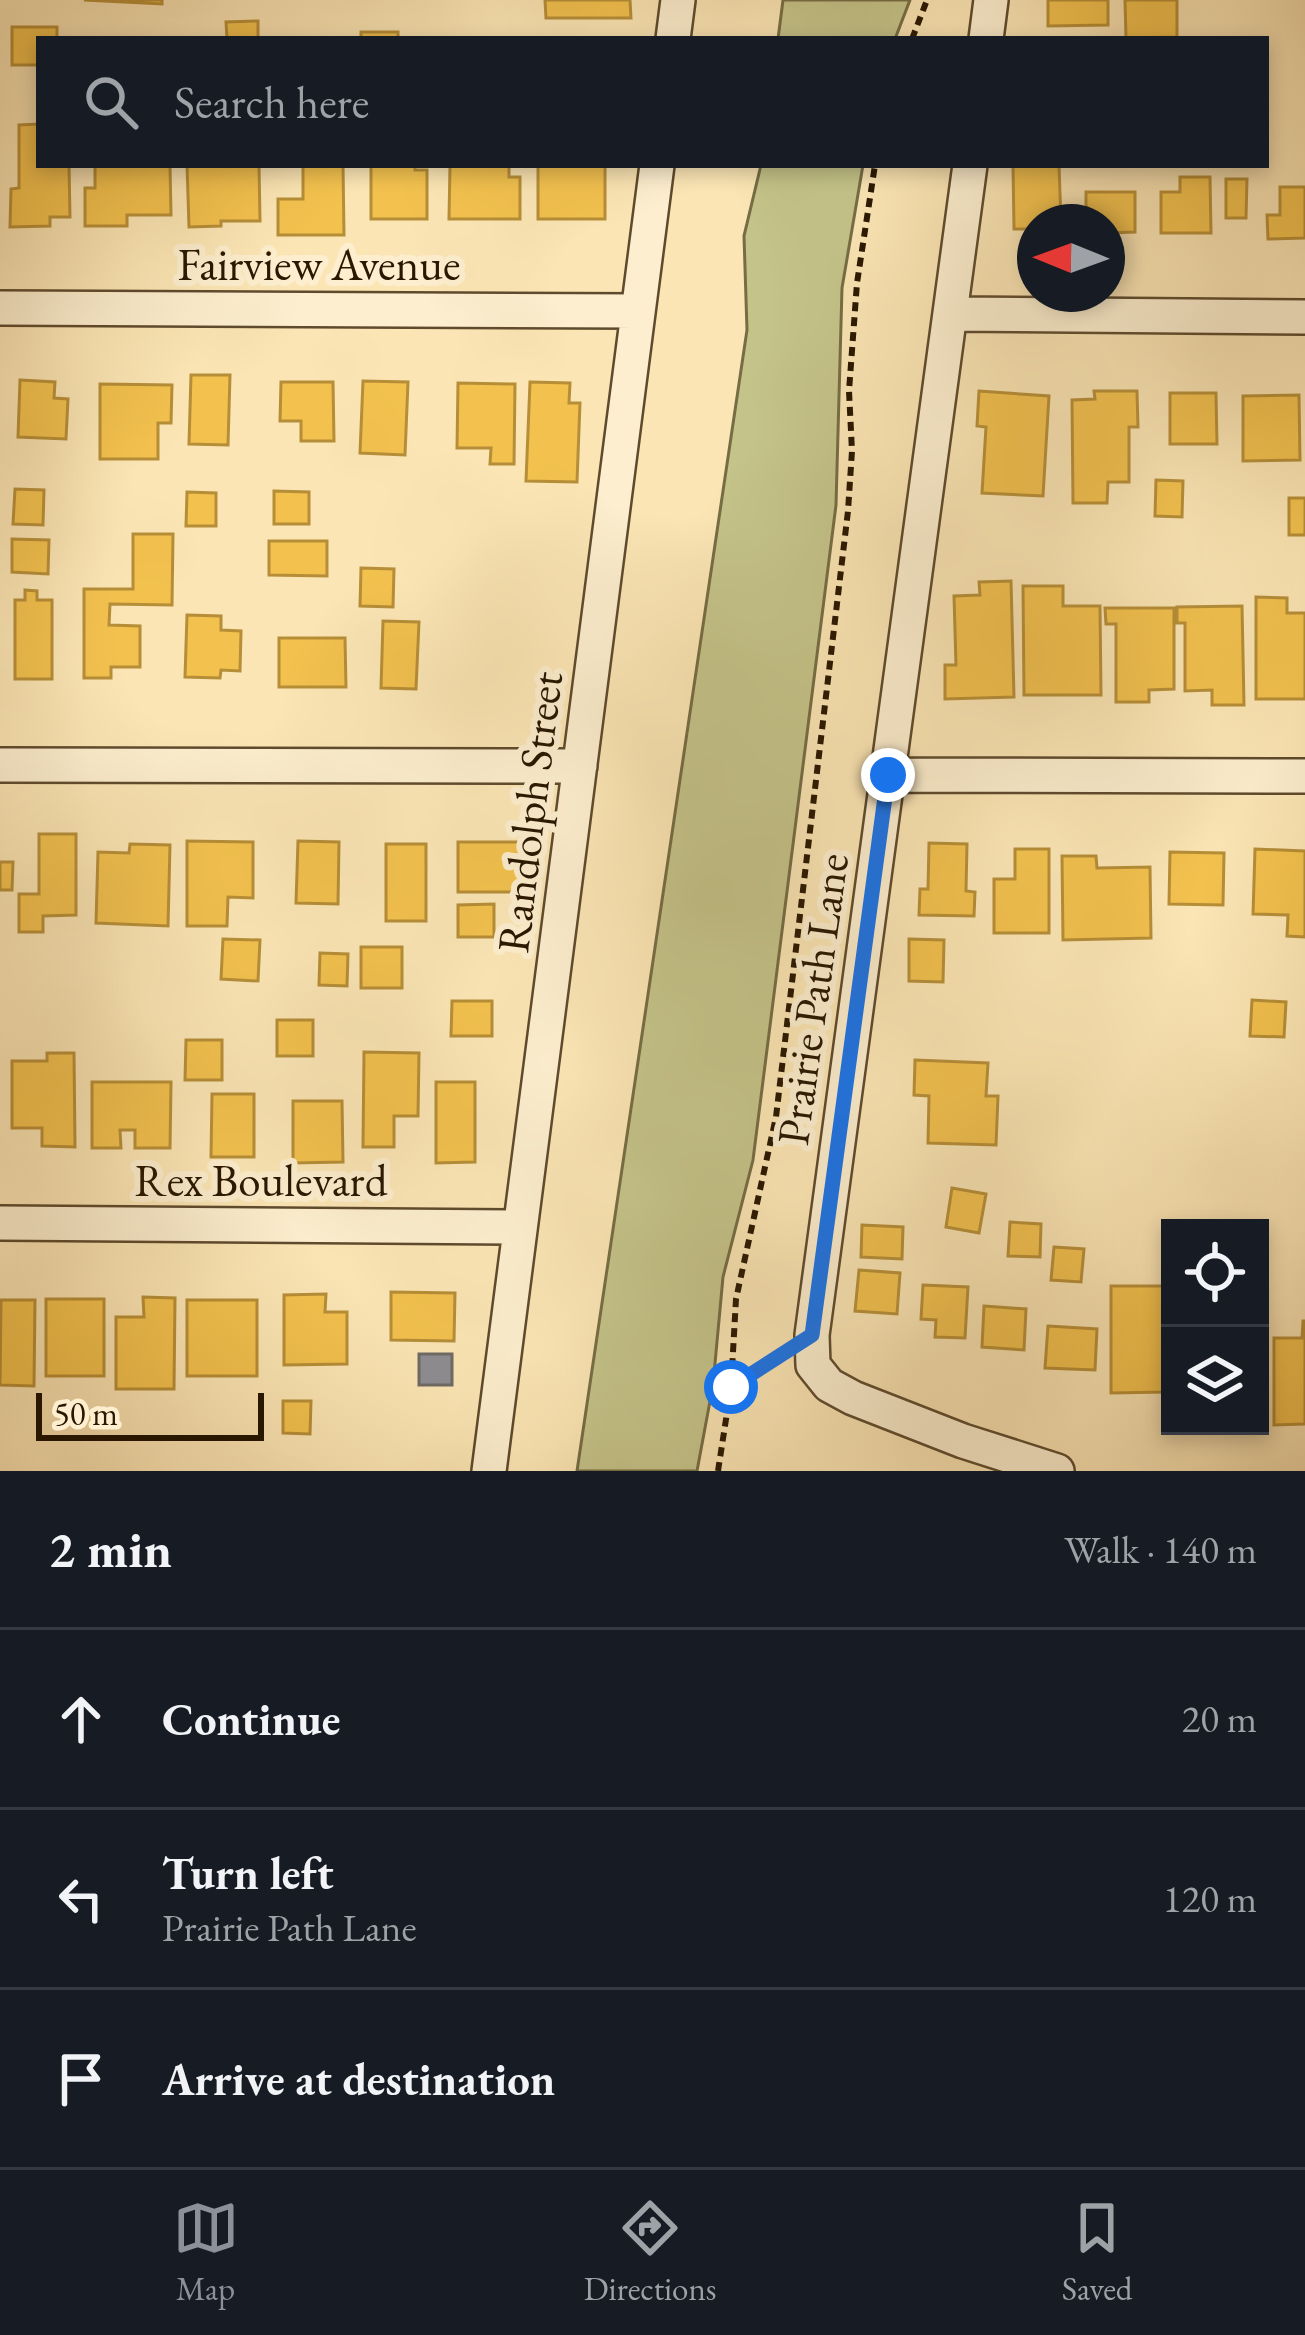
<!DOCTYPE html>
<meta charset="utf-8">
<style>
:root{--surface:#171b24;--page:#20242c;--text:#f1f3f6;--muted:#9ea1a6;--line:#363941;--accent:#8c9099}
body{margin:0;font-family:"EB Garamond",serif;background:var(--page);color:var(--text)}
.controls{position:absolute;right:36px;bottom:36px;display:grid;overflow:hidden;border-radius:0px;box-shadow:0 6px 18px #0003}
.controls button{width:108px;height:108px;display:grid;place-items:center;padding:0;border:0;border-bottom:3px solid var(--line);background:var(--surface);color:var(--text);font:60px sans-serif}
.compass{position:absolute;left:1017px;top:204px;width:108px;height:108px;border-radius:50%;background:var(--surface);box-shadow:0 6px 18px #0003;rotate:271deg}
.scale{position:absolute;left:36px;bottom:30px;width:228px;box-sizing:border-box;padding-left:12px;border:6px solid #291700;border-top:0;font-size:33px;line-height:42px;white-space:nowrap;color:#291700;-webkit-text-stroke:9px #fceece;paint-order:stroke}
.stop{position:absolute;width:36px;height:36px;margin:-27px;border:9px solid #1a73e8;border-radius:50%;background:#fff}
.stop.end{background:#1a73e8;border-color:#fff;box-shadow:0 3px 12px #0008}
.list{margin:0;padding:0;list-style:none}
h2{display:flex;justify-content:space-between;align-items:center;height:156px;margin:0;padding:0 48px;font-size:51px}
h2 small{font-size:39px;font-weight:400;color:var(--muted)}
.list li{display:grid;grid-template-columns:78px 1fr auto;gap:36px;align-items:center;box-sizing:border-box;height:180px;padding:0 48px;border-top:3px solid var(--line)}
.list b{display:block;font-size:45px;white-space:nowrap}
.list p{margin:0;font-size:39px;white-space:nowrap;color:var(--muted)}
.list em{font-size:39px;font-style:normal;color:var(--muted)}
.icon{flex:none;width:66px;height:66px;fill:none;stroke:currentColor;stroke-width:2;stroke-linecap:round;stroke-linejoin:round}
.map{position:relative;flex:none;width:1305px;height:1471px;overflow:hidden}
.search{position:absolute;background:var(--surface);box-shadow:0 6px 18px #0003;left:36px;right:36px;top:36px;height:132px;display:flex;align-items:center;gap:30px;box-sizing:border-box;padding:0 42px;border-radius:0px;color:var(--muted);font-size:45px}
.sheet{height:696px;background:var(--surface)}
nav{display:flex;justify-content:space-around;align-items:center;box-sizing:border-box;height:168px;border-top:3px solid var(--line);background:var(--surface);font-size:33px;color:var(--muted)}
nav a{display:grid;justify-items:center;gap:6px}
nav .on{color:var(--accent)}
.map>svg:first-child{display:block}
</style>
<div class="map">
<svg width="1305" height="1471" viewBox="0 0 1305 1471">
<rect width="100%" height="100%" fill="#fbe5b4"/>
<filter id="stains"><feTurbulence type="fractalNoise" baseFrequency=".00167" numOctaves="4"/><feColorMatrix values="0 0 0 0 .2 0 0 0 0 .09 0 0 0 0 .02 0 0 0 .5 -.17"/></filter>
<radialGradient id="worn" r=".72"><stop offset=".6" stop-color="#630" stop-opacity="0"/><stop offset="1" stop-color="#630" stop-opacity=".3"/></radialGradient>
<path fill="#c4c389" stroke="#766d44" stroke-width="3" d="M783 0H910L895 39H778Z
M761 165H863L842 288 836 505 753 1160 723 1277 713 1385 697 1471H577L747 330 744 236Z"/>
<path fill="#f2c14e" stroke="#b68e37" stroke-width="3" d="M84 0H162V4Z
M545 0H630L631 18H546Z
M1048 0H1108V25L1048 26Z
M1125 0H1177V37L1126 38Z
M258 21V39H227L226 22Z
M12 27H57V39H39V65H12Z
M361 32H398V39H361Z
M39 124V165H69L70 217H50V226L10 227 11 189 19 188V125Z
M95 165H170L171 215H127V226H85V188H95Z
M187 165H259L260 221H221V226L189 227Z
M303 165H343L344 235H278V199H303Z
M371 165H415V170H427V219H371Z
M450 165H509V177H520V219H449Z
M538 165H605V219H538Z
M1013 165H1059L1061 222H1035V229H1014Z
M1180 177H1210L1211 233H1161V192H1180Z
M1226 179H1247L1246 218H1226Z
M1280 187H1305V238L1268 239 1267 215H1280Z
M1086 192H1135V232L1107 233V222H1086Z
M191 375H230L228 445 189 444Z
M20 380 55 382 54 398 68 399 66 439 18 437Z
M363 381 408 382 405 455 360 453Z
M281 382H333L334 441H301V421H280Z
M530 382 570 383 569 403H580L577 482 526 481Z
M458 383 515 384 514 464H490L491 448H457Z
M100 384 172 385 171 423H158V459H100Z
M979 391 1049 396 1043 496 982 493 986 427 977 426Z
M1094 391H1137L1138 427H1129V482H1108L1107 503H1073L1072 400 1095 399Z
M1170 393H1216L1217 444H1170Z
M1299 395 1300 460 1243 461V396Z
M1156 480 1183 481 1182 517 1155 516Z
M15 489 44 490 43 525 13 524Z
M274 491 309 492V524H274Z
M187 492 216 493V526H186Z
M1289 498H1305V535H1289Z
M133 534H173L172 605 110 604 109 625 140 626V667H111V678H84V589H133Z
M12 539 49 540 48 574 12 572Z
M269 541H327V576L269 575Z
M361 568 394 569 393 607 360 606Z
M1011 581 1014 697 945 699V665H956L954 596 980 595 979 582Z
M1023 586H1063V606H1100L1101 695H1024Z
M25 590 37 591V600H52V679H15V600H25Z
M1256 597 1287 598V613H1305V699H1256Z
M1242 606 1244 705H1212V690L1185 691V623H1177V607Z
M1105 608H1174V689L1149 690V702H1116V624H1106Z
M187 615 221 616V630L241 631 240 671 221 670 220 678 185 677Z
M383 621 419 622 416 689 381 688Z
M279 638H345L346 687H279Z
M39 834H76V915L43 916V932H19V894H39Z
M187 841 253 842V898L228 897 227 926H187Z
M298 841 339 842 338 904 296 903Z
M458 842H527V892H458Z
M929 843 967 844 966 891 975 892 974 916 919 915 920 889H928Z
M130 844 170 845 168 926 96 923 98 852 129 853Z
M386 844H426V921H386Z
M1015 849H1049V933H994V879H1015Z
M1255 849 1305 851V937L1287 936 1288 915 1253 914Z
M1170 852 1224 853 1223 905 1169 904Z
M1062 856H1096L1097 868 1150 867 1151 938 1063 940Z
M0 862H13L12 890H0Z
M494 904V937H458V905Z
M223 939 260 940 258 981 221 979Z
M909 939 944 940 943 982 909 981Z
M361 947H402V988H361Z
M320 953 348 954 347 986 319 985Z
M1252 1000 1286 1002 1284 1037 1250 1036Z
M452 1001H492V1036H451Z
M277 1020H313V1056H277Z
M186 1040H222V1080H185Z
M364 1052 419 1053 418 1116H394V1147H363Z
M47 1053H74L75 1147 42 1146V1128H12V1061H47Z
M915 1060 988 1063 986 1096H998L996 1145 928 1143 929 1096 914 1095Z
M92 1082H171L170 1148H135V1130H120L121 1148H92Z
M436 1082H475V1162L436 1163Z
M212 1094H254V1157H211Z
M293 1101H342L343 1162 293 1163Z
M952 1188 986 1194 979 1233 946 1227Z
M1010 1222 1041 1224 1040 1257 1008 1256Z
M862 1225 903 1227 902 1259 861 1257Z
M1054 1247 1084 1249 1081 1282 1051 1280Z
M859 1270 900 1273 897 1314 855 1311Z
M923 1285 968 1287 965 1338 935 1337 936 1320 921 1319Z
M1111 1286H1165L1166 1392 1111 1393Z
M391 1292 455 1293 454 1341 391 1340Z
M326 1294 325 1312H347V1364L284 1365V1295Z
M143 1297 175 1298 174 1389H116V1317H144Z
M46 1299H104V1376H46Z
M1 1300H35L34 1386 0 1385Z
M187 1300H257V1376H187Z
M984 1306 1026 1309 1024 1350 982 1347Z
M1303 1321H1305V1424L1274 1425V1338H1302Z
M1048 1326 1097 1329 1095 1370 1045 1368Z
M283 1401H311L310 1434 283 1433Z"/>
<path fill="#8d8d92" stroke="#6f6a66" stroke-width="3" d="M419 1354H452V1385H419Z"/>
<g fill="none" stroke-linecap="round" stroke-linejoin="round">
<defs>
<path id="street" d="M673 39 678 0
M986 39 991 0
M970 165 812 1335 813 1365 829 1385 853 1398 963 1441 1057 1471
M0 308 638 311
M951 314 1305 317
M0 765 580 766
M888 775 1305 776
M0 1223 520 1227
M489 1471 657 165"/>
</defs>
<use href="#street" stroke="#5e4a2d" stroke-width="38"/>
<path stroke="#291700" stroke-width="6" stroke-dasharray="9 6" stroke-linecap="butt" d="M912 39 927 0
M731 1387 783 1353
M718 1471 731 1387 736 1299 776 1117 848 511 852 451 849 391 857 283 875 165"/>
<use href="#street" stroke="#fceece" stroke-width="33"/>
</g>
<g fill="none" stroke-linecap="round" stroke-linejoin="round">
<path stroke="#1a73e8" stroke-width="15" d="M731 1387 812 1335 888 775"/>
</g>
<g text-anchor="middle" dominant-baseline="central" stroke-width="12" stroke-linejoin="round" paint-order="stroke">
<g font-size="45" fill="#291700" stroke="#fceece">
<text x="319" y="264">Fairview Avenue</text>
<text transform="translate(529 812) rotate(-83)">Randolph Street</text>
<text transform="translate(812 999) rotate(-82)">Prairie Path Lane</text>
<text x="261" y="1180">Rex Boulevard</text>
</g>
</g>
<rect width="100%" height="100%" filter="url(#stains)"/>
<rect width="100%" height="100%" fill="url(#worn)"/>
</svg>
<div class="controls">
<button><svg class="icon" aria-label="locate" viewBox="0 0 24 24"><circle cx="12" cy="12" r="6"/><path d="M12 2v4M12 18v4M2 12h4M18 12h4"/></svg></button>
<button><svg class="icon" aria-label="layers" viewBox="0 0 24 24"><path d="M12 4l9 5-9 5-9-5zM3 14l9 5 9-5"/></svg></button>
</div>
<svg class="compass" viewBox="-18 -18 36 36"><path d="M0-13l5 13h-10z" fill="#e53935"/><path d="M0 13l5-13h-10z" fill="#9ea1a6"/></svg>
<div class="scale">50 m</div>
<div class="stop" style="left:731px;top:1387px"></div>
<div class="stop end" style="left:888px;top:775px"></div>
<div class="search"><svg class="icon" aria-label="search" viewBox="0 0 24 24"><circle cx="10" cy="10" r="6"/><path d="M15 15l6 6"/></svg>Search here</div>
</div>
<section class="sheet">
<h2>2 min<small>Walk · 140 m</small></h2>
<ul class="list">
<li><svg class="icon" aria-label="ahead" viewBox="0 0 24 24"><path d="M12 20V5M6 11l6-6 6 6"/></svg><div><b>Continue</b></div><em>20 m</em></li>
<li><svg class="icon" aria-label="left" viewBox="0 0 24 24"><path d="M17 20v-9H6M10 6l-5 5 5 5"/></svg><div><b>Turn left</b><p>Prairie Path Lane</p></div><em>120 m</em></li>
<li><svg class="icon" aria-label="arrive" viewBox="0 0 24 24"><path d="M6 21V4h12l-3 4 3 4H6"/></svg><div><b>Arrive at destination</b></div></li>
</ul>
</section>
<nav>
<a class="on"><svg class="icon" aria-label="map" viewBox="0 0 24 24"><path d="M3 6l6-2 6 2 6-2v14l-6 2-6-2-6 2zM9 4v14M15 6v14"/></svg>Map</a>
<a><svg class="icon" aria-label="directions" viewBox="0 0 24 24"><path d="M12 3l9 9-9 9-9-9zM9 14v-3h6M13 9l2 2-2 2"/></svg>Directions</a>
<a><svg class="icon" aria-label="saved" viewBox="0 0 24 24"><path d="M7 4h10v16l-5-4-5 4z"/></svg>Saved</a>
</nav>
